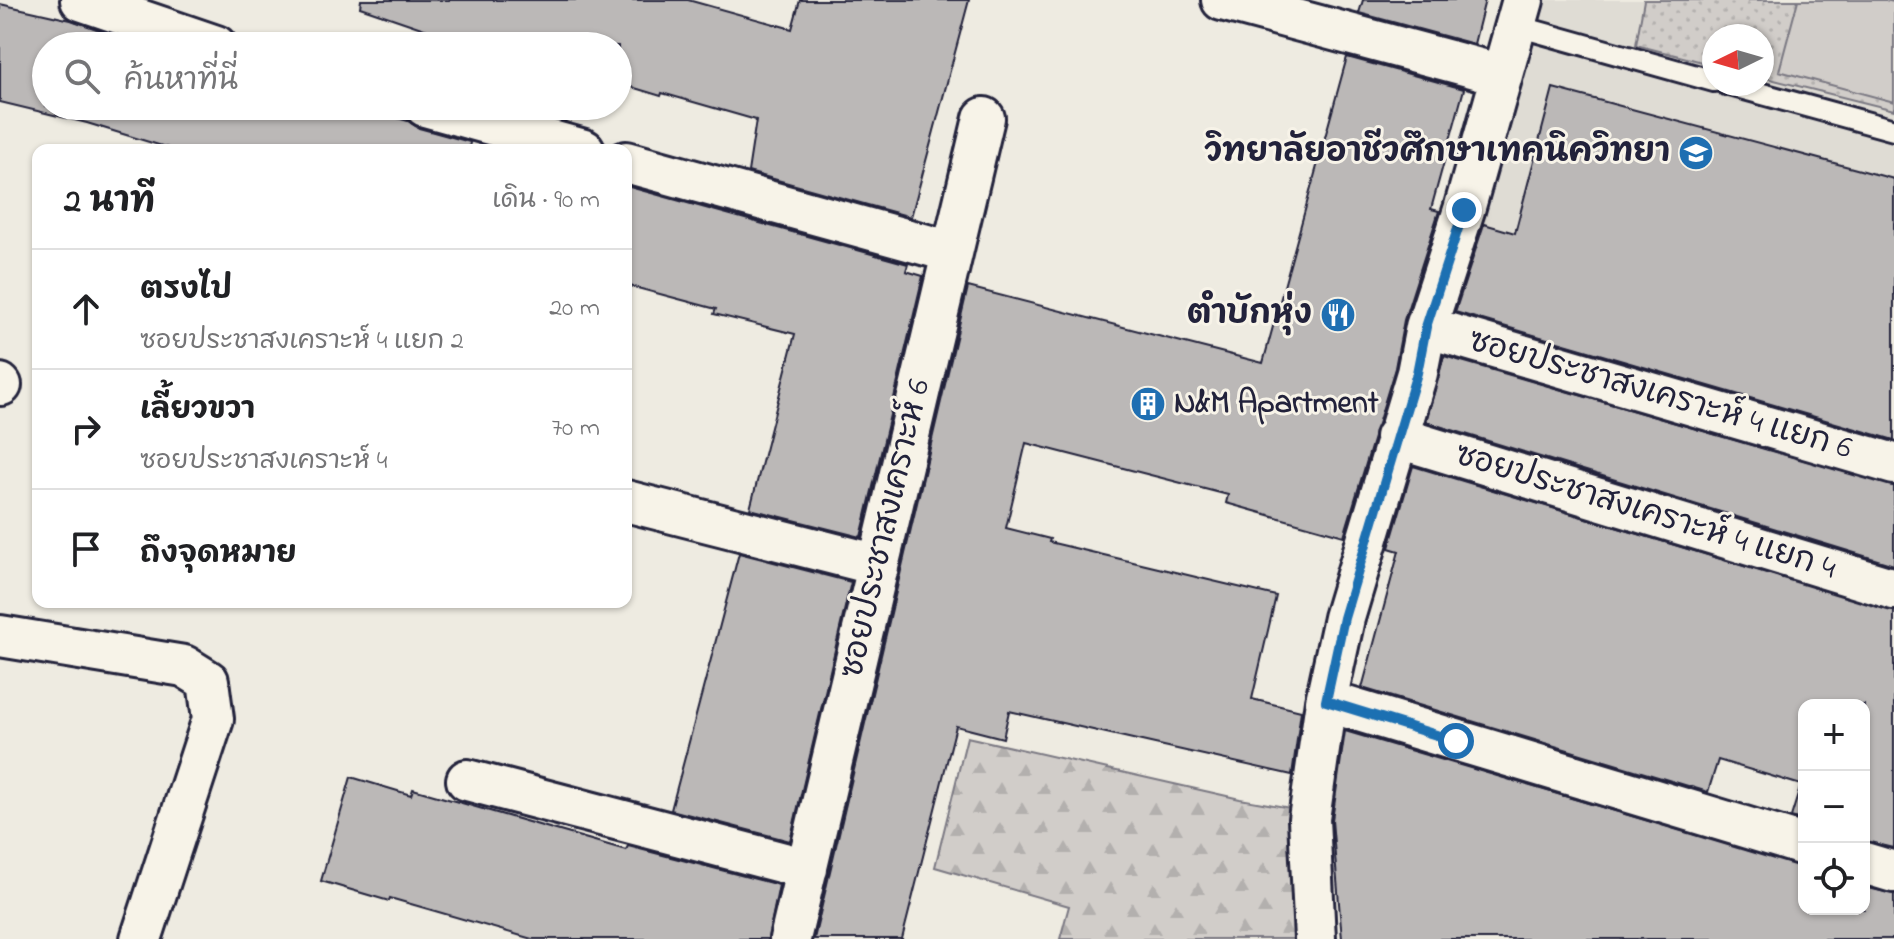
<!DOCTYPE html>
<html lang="th">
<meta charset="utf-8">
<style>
:root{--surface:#fff;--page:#f2f2f2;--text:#202124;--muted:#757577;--line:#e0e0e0}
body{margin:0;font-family:"Indie Flower","Playpen Sans Thai",sans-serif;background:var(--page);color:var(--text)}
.controls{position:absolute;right:24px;bottom:24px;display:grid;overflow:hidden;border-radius:16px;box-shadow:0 2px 6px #0004}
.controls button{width:72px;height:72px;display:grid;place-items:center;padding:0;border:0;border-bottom:2px solid var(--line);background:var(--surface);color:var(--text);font:40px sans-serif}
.compass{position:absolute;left:1702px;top:24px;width:72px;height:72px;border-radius:50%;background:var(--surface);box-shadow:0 2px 6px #0004;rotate:265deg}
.stop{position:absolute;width:24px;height:24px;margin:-18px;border:6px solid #1f6fb2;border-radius:50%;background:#fff}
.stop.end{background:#1f6fb2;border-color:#fff;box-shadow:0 2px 8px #0008}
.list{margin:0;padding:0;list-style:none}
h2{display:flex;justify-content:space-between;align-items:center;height:104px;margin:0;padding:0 32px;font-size:34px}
h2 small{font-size:26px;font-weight:400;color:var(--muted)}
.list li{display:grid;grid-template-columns:52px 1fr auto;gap:24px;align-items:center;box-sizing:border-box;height:120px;padding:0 32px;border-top:2px solid var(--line)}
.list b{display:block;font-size:30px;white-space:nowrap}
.list p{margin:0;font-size:26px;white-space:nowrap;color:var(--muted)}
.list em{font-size:26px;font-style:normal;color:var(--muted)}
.icon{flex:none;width:44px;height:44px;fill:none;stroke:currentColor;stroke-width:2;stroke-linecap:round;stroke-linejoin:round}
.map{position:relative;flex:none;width:1894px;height:939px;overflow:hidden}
.search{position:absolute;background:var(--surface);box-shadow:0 2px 6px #0004;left:32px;top:32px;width:600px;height:88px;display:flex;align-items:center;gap:20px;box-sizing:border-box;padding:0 28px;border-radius:44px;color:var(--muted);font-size:30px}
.panel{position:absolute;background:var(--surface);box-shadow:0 2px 6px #0004;left:32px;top:144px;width:600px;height:464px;border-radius:16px}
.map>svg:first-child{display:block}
</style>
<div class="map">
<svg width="1894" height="939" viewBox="0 0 1894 939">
<defs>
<pattern id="forest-firs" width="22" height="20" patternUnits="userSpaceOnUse" patternTransform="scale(2)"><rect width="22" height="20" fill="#d1cdc9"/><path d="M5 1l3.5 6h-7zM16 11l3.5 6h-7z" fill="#b3b0ae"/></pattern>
<pattern id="park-dots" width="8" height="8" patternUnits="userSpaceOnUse" patternTransform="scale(2)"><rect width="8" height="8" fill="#d1cdc9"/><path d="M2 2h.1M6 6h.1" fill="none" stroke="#b3b0ae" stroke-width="1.8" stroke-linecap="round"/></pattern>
</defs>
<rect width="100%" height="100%" fill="#eeebe1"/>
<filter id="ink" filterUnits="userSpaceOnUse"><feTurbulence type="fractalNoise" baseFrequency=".0125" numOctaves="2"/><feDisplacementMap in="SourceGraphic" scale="16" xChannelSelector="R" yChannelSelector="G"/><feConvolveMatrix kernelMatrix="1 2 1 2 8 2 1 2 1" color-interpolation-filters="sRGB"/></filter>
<g filter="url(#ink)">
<path fill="#dfdcd4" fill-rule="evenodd" d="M1545 0H1894V369L1471 244ZM1714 36H1762V84H1714Z"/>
<path fill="url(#forest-firs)" stroke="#7a7882" stroke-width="2" d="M967 737 1240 799 1302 810 1304 939H1060L1069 906 935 867Z"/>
<path fill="url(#park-dots)" stroke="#7a7882" stroke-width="2" d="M1644 0H1894V110L1762 77V36H1714V65L1636 45Z"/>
<path fill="#d1cdc9" stroke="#7a7882" stroke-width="2" d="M1798 0H1885L1894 2V102L1779 71Z"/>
<path fill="#bbb8b7" stroke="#22223b" stroke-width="2" d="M361 0H688L792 29 800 0H969L911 217 748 172 756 120 662 93 661 96 618 83V46H474L360 7Z
M1363 0H1485L1474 44 1359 13Z
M0 4 71 20 134 42 133 46H46V106H356L408 121 419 128 470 142 469 150H175L87 123 0 102Z
M1347 57 1464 89 1431 209 1439 211 1404 320 1395 368 1344 536 1226 503 1228 495 1026 443 1006 528 1050 539 1049 542 1276 596 1252 699 1301 711 1292 775 1009 711 1003 738 956 726 902 939H814L968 287 1263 363Z
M1553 88 1894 179V440L1455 312 1484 224 1515 233Z
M626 186 908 264 906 271 923 276 861 537 750 509 795 334 714 314 716 309 626 285Z
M1444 356 1894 486V565L1426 422Z
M1413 466 1894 611V848L1864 841V705H1804V821L1791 817 1801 785 1718 760 1708 792 1362 688 1399 551 1389 548Z
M739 553 851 582 790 841 671 810Z
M1345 731 1804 867V909H1864V887L1894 894V939H1342L1332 820Z
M351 777 411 795 413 789 626 850 628 846 779 885 768 939H532L390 898 389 901 321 881Z"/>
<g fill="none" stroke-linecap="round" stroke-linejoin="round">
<defs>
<path id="service" d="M1517 26 1714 81
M1726 84 1894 130"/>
<path id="minor" d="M81 0 216 46
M1222 0 1502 75
M425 106 584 150
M626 162 952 252
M1426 327 1894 464
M0 384 1 385
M1396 437 1894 589
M626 501 878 565
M0 636 184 666 208 681 213 719 141 939
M1326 701 1804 845
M467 780 807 869
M1864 863 1894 872
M790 939 984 118
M1315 939 1309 819 1326 701 1344 618 1417 373 1426 327 1464 210 1523 0"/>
</defs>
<use href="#service" stroke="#22223b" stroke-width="26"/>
<use href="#minor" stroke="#22223b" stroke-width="46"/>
<use href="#service" stroke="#f7f3e8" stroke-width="20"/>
<use href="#minor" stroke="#f7f3e8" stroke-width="40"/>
</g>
</g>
<g fill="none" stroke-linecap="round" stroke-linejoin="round" filter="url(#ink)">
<path stroke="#1f6fb2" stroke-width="10" d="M1456 741 1326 701 1344 618 1417 373 1426 327 1464 210"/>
</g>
<defs>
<symbol id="university-disc" viewBox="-11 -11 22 22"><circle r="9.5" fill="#1f6fb2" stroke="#f7f3e8"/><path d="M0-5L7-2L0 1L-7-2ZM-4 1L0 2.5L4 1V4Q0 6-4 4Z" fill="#fff"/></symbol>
<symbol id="restaurant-disc" viewBox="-11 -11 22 22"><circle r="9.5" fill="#1f6fb2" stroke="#f7f3e8"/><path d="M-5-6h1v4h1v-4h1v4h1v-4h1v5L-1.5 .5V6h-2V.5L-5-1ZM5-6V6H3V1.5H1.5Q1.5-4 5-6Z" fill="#fff"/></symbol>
<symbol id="building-disc" viewBox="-11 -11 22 22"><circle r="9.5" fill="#1f6fb2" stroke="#f7f3e8"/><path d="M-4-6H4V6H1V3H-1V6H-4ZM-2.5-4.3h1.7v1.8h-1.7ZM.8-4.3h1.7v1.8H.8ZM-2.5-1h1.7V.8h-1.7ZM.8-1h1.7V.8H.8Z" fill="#fff"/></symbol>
</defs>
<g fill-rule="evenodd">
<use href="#university-disc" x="1676" y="133" width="40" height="40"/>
<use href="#restaurant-disc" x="1318" y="295" width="40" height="40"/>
<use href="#building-disc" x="1128" y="384" width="40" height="40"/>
</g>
<g text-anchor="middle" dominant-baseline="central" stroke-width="6" stroke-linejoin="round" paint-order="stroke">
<g font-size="32" font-weight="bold" fill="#22223b" stroke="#f7f3e8" text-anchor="end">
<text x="1670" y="153">วิทยาลัยอาชีวศึกษาเทคนิควิทยา</text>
<text x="1312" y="315">ตำบักหุ่ง</text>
<text x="1174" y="404" text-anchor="start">N&amp;M Apartment</text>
</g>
<g font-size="32" fill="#22223b" stroke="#f7f3e8">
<text transform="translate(1660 396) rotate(16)">ซอยประชาสงเคราะห์ 4 แยก 6</text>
<text transform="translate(1645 513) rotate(17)">ซอยประชาสงเคราะห์ 4 แยก 4</text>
<text transform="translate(887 529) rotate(-77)">ซอยประชาสงเคราะห์ 6</text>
</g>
</g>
</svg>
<div class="controls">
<button>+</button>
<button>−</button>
<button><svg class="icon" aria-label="locate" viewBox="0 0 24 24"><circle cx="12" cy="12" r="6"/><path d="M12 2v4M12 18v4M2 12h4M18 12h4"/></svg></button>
</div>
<svg class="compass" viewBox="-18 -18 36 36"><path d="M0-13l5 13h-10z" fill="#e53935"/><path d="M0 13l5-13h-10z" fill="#757577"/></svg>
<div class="stop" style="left:1456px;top:741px"></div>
<div class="stop end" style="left:1464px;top:210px"></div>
<div class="search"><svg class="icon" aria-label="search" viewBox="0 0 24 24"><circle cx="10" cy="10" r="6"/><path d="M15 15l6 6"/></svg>ค้นหาที่นี่</div>
<section class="panel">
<h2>2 นาที<small>เดิน · 90 m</small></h2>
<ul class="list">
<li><svg class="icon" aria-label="ahead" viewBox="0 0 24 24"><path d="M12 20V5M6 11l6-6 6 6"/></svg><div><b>ตรงไป</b><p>ซอยประชาสงเคราะห์ 4 แยก 2</p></div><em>20 m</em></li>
<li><svg class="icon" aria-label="right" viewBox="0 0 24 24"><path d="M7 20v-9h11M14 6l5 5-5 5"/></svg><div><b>เลี้ยวขวา</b><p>ซอยประชาสงเคราะห์ 4</p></div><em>70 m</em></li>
<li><svg class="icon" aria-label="arrive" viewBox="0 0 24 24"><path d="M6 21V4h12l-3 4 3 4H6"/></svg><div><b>ถึงจุดหมาย</b></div></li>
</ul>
</section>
</div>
